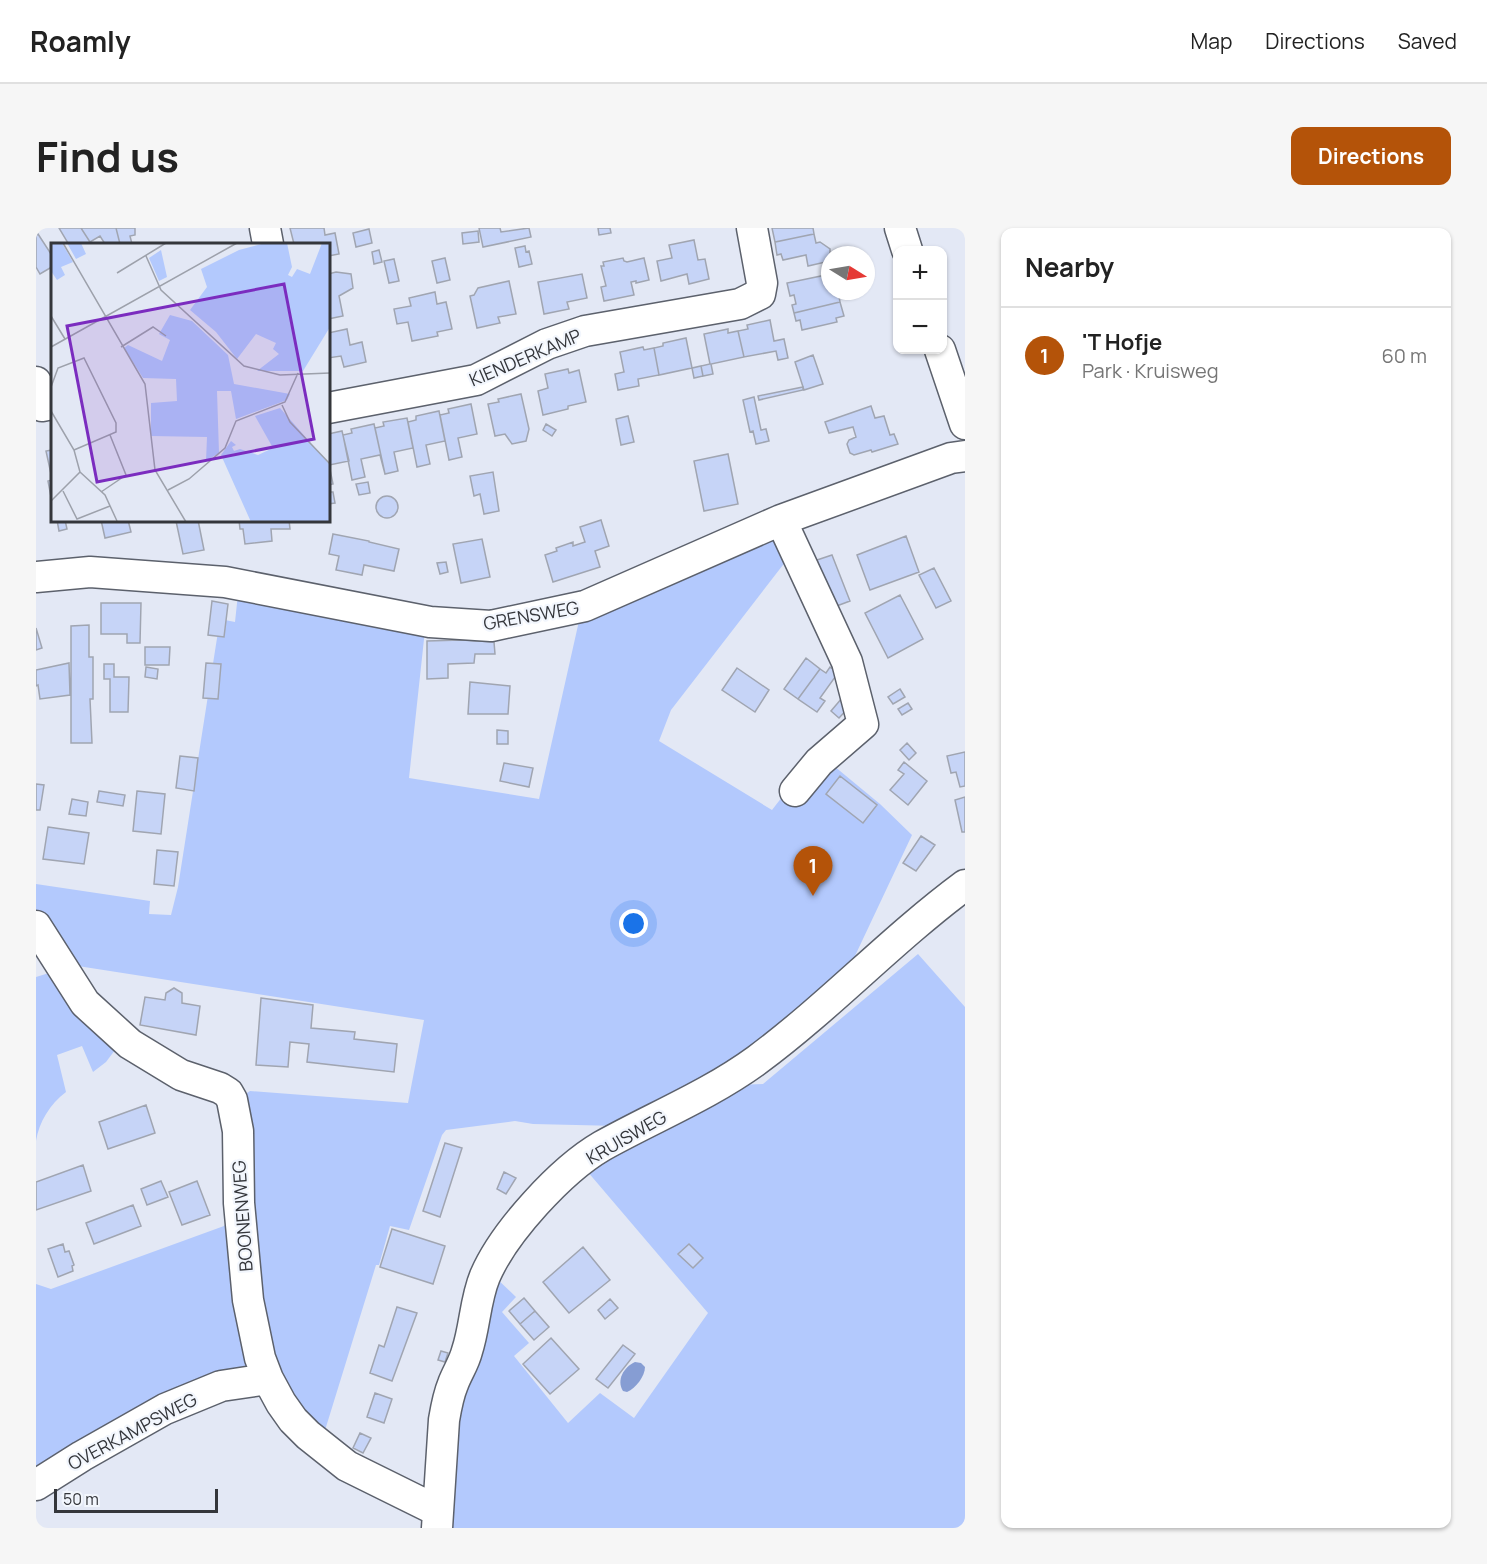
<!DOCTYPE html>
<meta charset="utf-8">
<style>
:root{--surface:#fff;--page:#f6f6f6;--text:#222;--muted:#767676;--line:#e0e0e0;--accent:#b45309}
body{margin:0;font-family:Manrope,sans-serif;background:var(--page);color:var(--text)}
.controls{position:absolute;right:18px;top:18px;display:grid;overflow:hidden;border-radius:12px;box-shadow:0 2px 4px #0004}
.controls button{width:54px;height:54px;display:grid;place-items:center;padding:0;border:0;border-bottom:2px solid var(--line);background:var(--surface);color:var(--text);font:30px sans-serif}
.compass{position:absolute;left:785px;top:18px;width:54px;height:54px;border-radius:50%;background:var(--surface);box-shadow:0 2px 4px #0004;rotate:101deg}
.scale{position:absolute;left:18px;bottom:15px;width:164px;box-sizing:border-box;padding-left:6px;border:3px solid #34363b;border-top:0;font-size:16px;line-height:21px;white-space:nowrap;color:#34363b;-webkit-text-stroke:4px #f2f6fd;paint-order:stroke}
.you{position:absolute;left:598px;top:696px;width:21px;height:21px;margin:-15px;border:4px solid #fff;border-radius:50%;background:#1a73e8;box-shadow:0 0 0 9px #1a73e833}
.badge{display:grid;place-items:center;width:39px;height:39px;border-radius:50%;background:var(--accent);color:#fff;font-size:20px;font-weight:700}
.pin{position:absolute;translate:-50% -50px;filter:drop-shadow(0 2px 3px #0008)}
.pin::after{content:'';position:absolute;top:32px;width:21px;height:18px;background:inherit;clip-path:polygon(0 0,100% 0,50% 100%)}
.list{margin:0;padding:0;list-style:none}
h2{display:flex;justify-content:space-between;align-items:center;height:78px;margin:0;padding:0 24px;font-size:26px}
h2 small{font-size:20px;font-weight:400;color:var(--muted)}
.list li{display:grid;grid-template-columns:39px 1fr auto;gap:18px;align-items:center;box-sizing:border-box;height:96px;padding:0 24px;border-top:2px solid var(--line)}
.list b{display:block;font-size:22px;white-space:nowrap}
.list p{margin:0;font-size:20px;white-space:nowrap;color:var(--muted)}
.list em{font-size:20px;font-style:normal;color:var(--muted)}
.map{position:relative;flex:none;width:929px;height:1300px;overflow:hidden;border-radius:12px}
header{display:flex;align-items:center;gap:36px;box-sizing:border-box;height:84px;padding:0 30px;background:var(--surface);border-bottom:2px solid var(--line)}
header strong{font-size:28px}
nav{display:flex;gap:33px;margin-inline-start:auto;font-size:21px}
.intro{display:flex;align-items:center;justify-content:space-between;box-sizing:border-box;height:144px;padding:0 36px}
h1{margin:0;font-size:42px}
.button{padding:15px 27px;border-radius:12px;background:var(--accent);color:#fff;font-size:21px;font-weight:700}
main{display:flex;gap:36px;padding:0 36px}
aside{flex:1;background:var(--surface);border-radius:12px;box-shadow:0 2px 4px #0004}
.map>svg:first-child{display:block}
</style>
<header>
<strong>Roamly</strong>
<nav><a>Map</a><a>Directions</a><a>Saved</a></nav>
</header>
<div class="intro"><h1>Find us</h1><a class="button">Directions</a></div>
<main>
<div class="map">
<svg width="929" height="1300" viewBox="0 0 929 1300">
<rect width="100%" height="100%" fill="#e3e8f5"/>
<path fill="#b3c9fd" d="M740 305 750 333 635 482 623 513 736 582 781 524 844 576 876 607 818 730 768 781 737 809 583 898 497 896 479 893 410 902 406 907 373 1002 354 998 343 1037H340L286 1212 229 1132 202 871 214 863 372 875 388 792 29 736 0 686V656L114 673 113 686 135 687 142 659 184 391 199 394 202 366 389 402 373 550 503 571 545 384Z
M882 726 929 779V1300H406L415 1191 458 1048 480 1069 466 1084 493 1115 478 1128 532 1195 564 1165 598 1190 672 1085 551 943 701 857 727 856Z
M13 745 82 818 70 834 57 844 46 818 21 827 30 864C14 876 3 894 0 913V749Z
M197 986 217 1139 0 1250V1056L15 1061 188 998Z"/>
<path fill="#869dd3" d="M599 1134 605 1135 609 1139C609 1148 600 1160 591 1164L587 1163C580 1152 588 1139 599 1134Z"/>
<path fill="#c6d4f7" stroke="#a0a5b1" stroke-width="1.5" d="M23 0H45L54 14 50 16H29L32 15Z
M45 0H80L84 16H75L74 15 69 16 64 8 54 14Z
M80 0H99V7L94 8 96 16H84Z
M254 0H288L289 7 299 5 303 26 292 28V16H258Z
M443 0H464L465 4 493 0 495 9 447 19Z
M562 0H574L575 5 563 7Z
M736 0H777L778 6 739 14Z
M333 1 336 15 320 19 317 5Z
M442 3 443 14 427 16 426 5Z
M2 6 15 26 16 24V42L14 40 4 46 0 39V7Z
M778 6 780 15 784 14 794 21V33L772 38 770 27 747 32 745 26 741 27 739 14Z
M658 12 662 32 669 31 673 51 653 56 651 46 625 53 621 33 636 30 633 17Z
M489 18 490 24 493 23 496 36 483 39 479 20Z
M343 22 346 34 338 36 336 24Z
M409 30 414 52 401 55 396 33Z
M587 30 588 33 591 34 608 30 613 52 600 55V53L595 54 598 67 568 73 565 59 570 58 565 38H568L567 34Z
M358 31 363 53 353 55 348 33Z
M300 44 315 46 317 60 303 68 307 88 292 91V46Z
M546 46 551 70 531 74 533 81 508 86 502 54Z
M790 47 794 63H802L804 74 758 85 756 77 760 76 758 67 754 68 751 55Z
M473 53 480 86 462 89 464 95 441 100 434 68 438 67 442 60Z
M399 64 401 76 410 74 416 101 401 104 402 108 376 113 372 94 361 96 358 81 375 78 373 70Z
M804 74 808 88 800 90 801 94 766 102 764 92 760 93 758 85Z
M734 92 738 113 748 111 752 130 742 132 740 123 708 129 702 103 712 101 711 97Z
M311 101 314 117 326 114 330 134 308 139 305 128 292 130V105Z
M692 101V105L702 103 708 129 675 136 677 146 667 148 665 138 674 136 668 106Z
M650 110 656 140 665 138 667 148 658 150 656 140 623 147 618 120 627 118V115Z
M607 119 608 122 618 120 623 147 602 151 603 158 582 162 579 146 588 144 584 124Z
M777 127 787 156 768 162 759 134Z
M532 141 533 145 543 142 550 174 532 178V181L507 187 502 163 512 160 509 146Z
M767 159V162L723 172 722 168Z
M485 166 493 201 490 213 476 216 469 206 459 208 452 176 463 174 462 171Z
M718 169 725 202 730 201 733 213 720 216 717 203 714 204 707 172Z
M435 176 441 206 422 210 426 229 413 232 404 187 413 185 412 181Z
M835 178 839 190 848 188 854 207 858 206 862 216 836 224 835 222 818 227 814 225 811 216 813 212 820 209 817 199 793 205 789 194Z
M403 183 409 213 390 217 394 236 381 239 372 194 380 192V188Z
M592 188 598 214 585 217 580 191Z
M371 190 377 220 358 224 362 243 349 246 339 200 348 198 347 194Z
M338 196 349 246 344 227 325 231 329 249 316 252 307 207 316 205 315 201Z
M510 196 520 202 516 208 507 202Z
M306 203 313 233 293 237 297 256 292 257V206Z
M16 222V246H15L10 223Z
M692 226 702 276 668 283 658 233Z
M457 244 463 283 448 286 444 266 438 268 434 248Z
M16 252V274L12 253Z
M332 254 334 265 323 267 320 256Z
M292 264H297L299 275 292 276Z
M340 279a11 11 0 1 1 22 0a11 11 0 1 1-22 0Z
M21 292H29L31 301 23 303Z
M65 292H92L95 304 69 310Z
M145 292H162L168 322 147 326 140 293Z
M203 292H253L254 301H235L236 313 209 316 207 301H204Z
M565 292 573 318 559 323 564 339 517 354 509 327 521 323 520 320 537 314V318L549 314 544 299Z
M297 306 333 313V314L363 321 358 343 328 337 326 347 300 342 303 328 293 326Z
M870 308 883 344 834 362 821 327Z
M446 311 454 349 425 355 417 316Z
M796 327 814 373 798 379 781 332Z
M410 334 412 344 404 346 401 335Z
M898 340 915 373 900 380 883 347Z
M864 367 887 411 852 430 829 385Z
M176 373 192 376 188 409 172 407Z
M65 375H105L104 415H91V406H65Z
M53 397V429H57V471H54L56 515H35V398Z
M0 400 6 420 0 422Z
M425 412 458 414 459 426H439L438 435 412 436V450L391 451V413Z
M109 419H134L133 437H109Z
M770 430 784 441 762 471 748 461Z
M33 435 34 467 4 471 2 457 0 458V442Z
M170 435 185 436 182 471 167 470Z
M68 436H78V449H93L92 484H74V451H68Z
M110 439 122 441 121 451 109 449Z
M794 439 802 445 784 470 789 473 781 484 762 471 784 441 790 445Z
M701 440 733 462 719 484 686 462Z
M434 454 474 458 472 486H432Z
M864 461 869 469 857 476 852 469Z
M806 470 815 477 803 490 795 483Z
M872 475 876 481 866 487 862 481Z
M461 502 472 503V516H461Z
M871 515 880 525 873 532 864 522Z
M929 524V558L924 559 920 544 915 545 911 528Z
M144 528 162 530 158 563 140 560Z
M868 534 891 553 872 577 854 562 868 546 862 542Z
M468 535 497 540 493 559 464 553Z
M804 548 841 577 827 595 790 566Z
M0 556 8 557 4 582H0Z
M63 563 89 567 87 578 61 574Z
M101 563 129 566 125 606 97 603Z
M929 569V604H926L919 572Z
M36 571 52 574 50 588 33 586Z
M12 599 53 605 48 636 7 631Z
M885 608 899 617 880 643 867 635Z
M121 622 142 624 138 658 118 656Z
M138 760 146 765V775L164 778 160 807 104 797 109 769 129 772 130 765Z
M225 770 277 777 275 800 319 804 318 811 361 816 358 844 271 834 273 816 254 814 252 839 220 837Z
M110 877 119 905 72 921 63 894Z
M409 915 426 920 404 989 387 983Z
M47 937 55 963 0 982V954Z
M468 944 480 950 470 966 461 961Z
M125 953 132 969 111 977 105 961Z
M161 953 174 987 146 997 133 964Z
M97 977 105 998 58 1016 50 995Z
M356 1001 409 1018 397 1056 344 1039Z
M27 1016 29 1024 33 1023 38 1037 36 1038 37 1043 22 1049 12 1021Z
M653 1016 667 1030 657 1040 642 1026Z
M547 1019 574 1052 533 1085 507 1054Z
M488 1070 499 1083 484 1096 473 1083Z
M574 1071 582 1080 569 1091 562 1082Z
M361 1079 381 1085 356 1153 334 1145 343 1117 348 1119Z
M499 1083 513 1099 498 1112 484 1096Z
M515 1110 543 1141 514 1166 487 1136Z
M587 1117 599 1126 572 1160 560 1151Z
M405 1123 412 1125 409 1134 402 1132Z
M339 1165 356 1171 348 1195 331 1189Z
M324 1205 335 1210 327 1225 317 1220Z"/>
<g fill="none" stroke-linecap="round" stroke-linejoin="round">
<defs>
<path id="minor" d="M229 0 232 16
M864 0 871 22
M904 122 929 196
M0 154 6 178 16 176
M292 180 440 152 511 116 549 103 704 76 724 66 726 55 716 0
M745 292 811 434 827 496 783 534 759 563
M0 349 54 344 189 354 394 394 455 398 549 378 745 292 915 230 929 228
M0 698 49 775 94 816 145 847 184 860 192 865 196 872 202 903 203 975 212 1072 224 1130 232 1151 245 1175 257 1192 272 1207 311 1238 402 1283
M0 1257 46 1228 129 1181 185 1158 232 1151
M401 1300 408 1192C410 1180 412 1168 417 1156 421 1145 428 1135 431 1123 439 1099 439 1072 449 1048 468 1004 525 942 566 918 618 889 673 867 721 832 794 778 856 711 929 657"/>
</defs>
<use href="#minor" stroke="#5c616c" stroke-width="33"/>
<use href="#minor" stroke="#fff" stroke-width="30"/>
</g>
<g text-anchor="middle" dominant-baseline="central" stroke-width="4.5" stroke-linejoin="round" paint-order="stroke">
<g font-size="18" fill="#34363b" stroke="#f2f6fd">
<text transform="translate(489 129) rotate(-23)">KIENDERKAMP</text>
<text transform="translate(495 387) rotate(-10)">GRENSWEG</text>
<text transform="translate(590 909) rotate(-30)">KRUISWEG</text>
<text transform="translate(206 988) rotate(-94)">BOONENWEG</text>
<text transform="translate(96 1203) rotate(-28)">OVERKAMPSWEG</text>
</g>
</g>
<g transform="translate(15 15)">
<rect width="279" height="279" fill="#e3e8f5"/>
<path d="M0 0H11L22 19 10 24 14 32 6 37 0 28ZM16 0H30L35 11 25 16ZM214 0H236L241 24 237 32 241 34 246 26 259 31 271 0H279V84L252 128H206L228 111 222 106 225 100 205 91 186 116 165 89 139 67 156 44 150 26 188 7ZM110 7 116 34 108 38 98 15ZM119 72 141 78 177 112 183 141 239 151 236 157 185 176 180 148H166L168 210 155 218 156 194 100 193V160L126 158 125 136 92 135 73 105 77 102 111 118 119 97 108 91ZM229 165 279 222V279H200L170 212 180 198 185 202 181 204 183 208 189 206 207 212 222 205 204 173Z" fill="#b3c9fd"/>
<path fill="none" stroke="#9da1ab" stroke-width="1.5" d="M12 0 94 141 104 227 135 279M95 13 110 47 193 123 229 132 279 130M66 30 115 0M0 73 14 96M0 104 186 0M70 104 102 84 115 93M0 144 7 125 33 115 65 180V189L23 207M231 162 239 179 279 221M0 168 23 207 29 229 0 258M29 229 54 252 66 278M117 247 138 236 174 205 185 178 234 159 247 130M12 248 26 276 59 263M50 249 75 232 59 192"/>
<path fill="#7b2cbf" fill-opacity="0.15" stroke="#7b2cbf" stroke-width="3" d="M233 41 263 196 46 239 16 83Z"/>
<rect width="279" height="279" fill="none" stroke="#34363b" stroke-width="3"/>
</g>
</svg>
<div class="controls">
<button>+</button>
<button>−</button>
</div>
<svg class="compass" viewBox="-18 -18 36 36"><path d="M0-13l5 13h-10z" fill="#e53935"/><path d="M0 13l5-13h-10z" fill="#767676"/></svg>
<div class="scale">50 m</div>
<div class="you"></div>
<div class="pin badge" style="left:777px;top:668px">1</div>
</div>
<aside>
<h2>Nearby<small></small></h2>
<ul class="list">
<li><span class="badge">1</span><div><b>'T Hofje</b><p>Park · Kruisweg</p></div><em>60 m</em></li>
</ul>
</aside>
</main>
